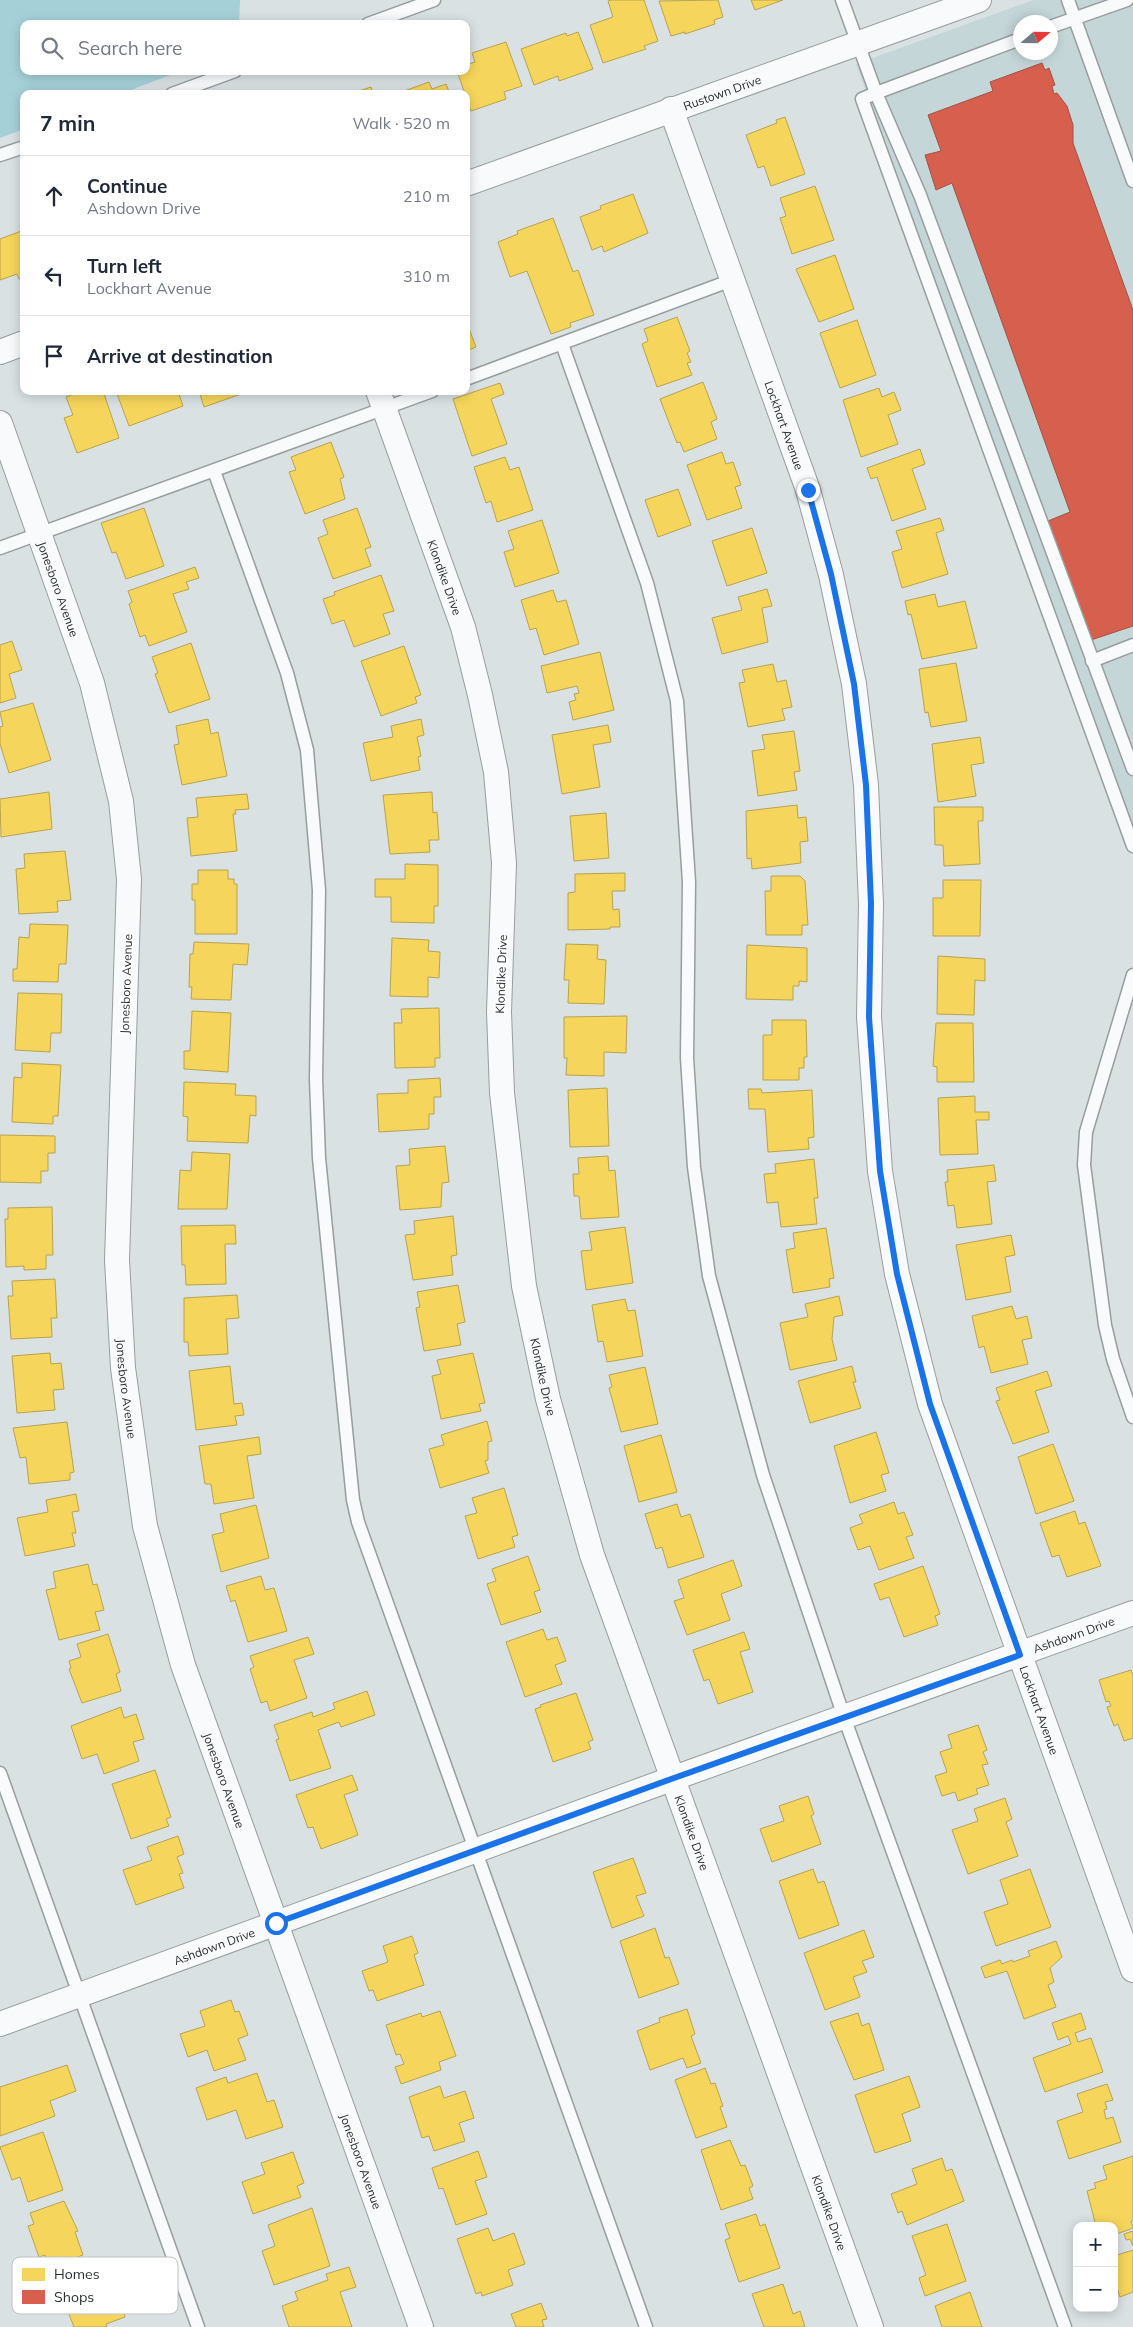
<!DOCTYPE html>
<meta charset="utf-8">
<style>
:root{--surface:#fff;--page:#f2f2f3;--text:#1f2937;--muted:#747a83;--line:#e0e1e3}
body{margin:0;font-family:Mulish,sans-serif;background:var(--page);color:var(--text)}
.controls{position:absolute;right:15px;bottom:15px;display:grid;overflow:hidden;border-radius:10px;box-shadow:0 2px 12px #0003}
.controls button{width:45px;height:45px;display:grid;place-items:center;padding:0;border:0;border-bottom:1px solid var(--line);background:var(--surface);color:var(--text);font:25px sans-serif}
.compass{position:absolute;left:1013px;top:15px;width:45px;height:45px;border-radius:50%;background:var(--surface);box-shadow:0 2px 12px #0003;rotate:70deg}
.stop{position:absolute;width:15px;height:15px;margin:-11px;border:4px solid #1a73e8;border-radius:50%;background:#fff}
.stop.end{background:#1a73e8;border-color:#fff;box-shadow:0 1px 5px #0008}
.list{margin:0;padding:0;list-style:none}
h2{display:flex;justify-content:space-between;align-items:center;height:65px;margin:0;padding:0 20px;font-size:21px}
h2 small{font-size:16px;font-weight:400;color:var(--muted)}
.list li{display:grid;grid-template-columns:32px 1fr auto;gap:15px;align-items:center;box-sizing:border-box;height:80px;padding:0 20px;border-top:1px solid var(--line)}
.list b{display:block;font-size:19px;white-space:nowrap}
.list p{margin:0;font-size:16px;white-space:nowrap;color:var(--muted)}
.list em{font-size:16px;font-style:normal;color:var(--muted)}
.icon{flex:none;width:28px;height:28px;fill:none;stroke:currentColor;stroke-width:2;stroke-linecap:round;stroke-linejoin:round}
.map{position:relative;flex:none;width:1133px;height:2327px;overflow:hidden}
.search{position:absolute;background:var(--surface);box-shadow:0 2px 12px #0003;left:20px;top:20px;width:450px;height:55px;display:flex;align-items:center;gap:12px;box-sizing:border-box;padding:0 18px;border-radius:10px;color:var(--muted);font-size:19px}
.panel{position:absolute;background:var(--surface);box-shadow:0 2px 12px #0003;left:20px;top:90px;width:450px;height:305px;border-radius:10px}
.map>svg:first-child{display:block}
</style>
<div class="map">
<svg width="1133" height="2327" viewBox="0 0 1133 2327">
<rect width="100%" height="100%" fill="#d9e1e3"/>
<path fill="#c5d6d9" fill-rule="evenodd" d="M1033 0H1133V829L856 64ZM1020 22H1050V52H1020Z"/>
<path fill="#a6d0d8" d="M0 0H240L239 24H24V71H181L120 94H24V129L0 138Z"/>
<path fill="#f6d55c" stroke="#b8a34f" d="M611 0H644L658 41 644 46 646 49 603 63 590 25 613 17 608 1Z
M718 0 723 17 714 20 715 24 685 34V32L671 36 659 1Z
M751 0H783L755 10Z
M578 32 593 69 559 81 558 76 534 85 521 49 566 33 567 36Z
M506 42 522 86 504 92 506 99 471 111 457 71H466V65L475 62 472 53Z
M429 82 432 89 446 84 450 94H396Z
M371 87 373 94H350Z
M785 117 805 174 771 186 764 166 758 168 746 135 777 123 776 120Z
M815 186 834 240 792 254 780 218 786 216 780 198Z
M633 194 648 233 604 252 602 246 592 250 580 217 601 209 600 206Z
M553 218 573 272 578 270 594 315 570 323 571 327 551 334 527 271 510 277 498 242 518 234 517 231Z
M24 230V277L19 279 17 274 0 280V239Z
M835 255 854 309 819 322 796 269Z
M677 317 690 351 687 353 691 362 687 363 692 375 657 387 642 344 648 341 644 329Z
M857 320 876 375 840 388 820 333Z
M466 321 476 347 466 351Z
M703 382 717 419 711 422 717 439 684 452 680 442 677 443 660 399Z
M500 383 504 394 491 399 507 444 472 456 453 399Z
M879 388 882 397 894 392 901 410 888 415 898 444 861 457 843 400Z
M81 391H103L119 438 77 453 64 418 73 415 66 397Z
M116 391H178L183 406 129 426Z
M199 391H240L241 394 204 407Z
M331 442 344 477 340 479 345 499 305 514 289 472 296 470 291 457Z
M920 449 925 464 912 469 926 509 892 521 877 477 871 479 867 468Z
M722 452 726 464 733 462 741 485 735 487 742 508 707 520 687 465Z
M505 457 510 470 519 467 533 510 497 522 491 501 486 503 474 467Z
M678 489 691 525 658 537 645 500Z
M144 508 164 566 126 579 116 552 112 553 101 523Z
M357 508 371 547 365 549 371 566 333 579 318 538 328 534 323 520Z
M940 518 944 530 936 533 948 574 902 588 892 552 902 549 896 531Z
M542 520 559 573 515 587 504 552 514 549 508 531Z
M752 528 767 573 727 586 712 541Z
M195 567 199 578 186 582 189 589 173 594 187 632 149 646 145 635 140 637 129 604 132 602 128 591Z
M381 575 394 611 383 614 390 634 354 647 344 620 332 624 323 599 335 595 334 592Z
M767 589 772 606 762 608 768 642 722 654 712 618 742 610 738 597Z
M553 590 557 602 566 600 579 644 544 655 536 628 530 630 521 600Z
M935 594 938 607 965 601 977 648 922 659 911 614 908 615 905 601Z
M12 641 22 670 9 674 16 698 0 703V645Z
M191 643 210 699 169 713 155 674 158 673 152 657Z
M404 646 421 695 415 697 417 703 381 716 361 661Z
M600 652 614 710 573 720 569 702 576 700 574 694 579 693 577 686 547 693 541 666Z
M956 663 967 721 931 727 928 712 925 713 919 669Z
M773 664 777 682 786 680 792 707 782 709 785 720 748 727 739 683 745 682 742 670Z
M33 703 51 760 9 773 0 744V727L3 726 0 712Z
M208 719 211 734 218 732 227 776 182 785 174 745 179 744 176 726Z
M421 719 424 735 417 737 421 756 418 757 420 770 371 781 363 743 393 737 391 726Z
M608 725 611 742 593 745 600 787 562 794 552 735Z
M794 731 800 771 794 772 797 790 758 796 752 751 765 749 762 735Z
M980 737 984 763 971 765 976 796 938 802 932 744Z
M49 792 52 829 1 837 0 799Z
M432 792 433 813 437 812 439 840H429L430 852 390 854 383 795Z
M247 794 249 809 235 810 236 814H233L237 851 191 856 187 818 198 817 196 798Z
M797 805 798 818 806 817 808 841 800 842 801 863 752 869 751 858 747 859 746 811Z
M934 807H983V821H978L980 864 944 866 943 845H935Z
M606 813 609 858 574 861 570 816Z
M65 851 71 900 57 901 58 912 19 914 16 869 25 868 24 854Z
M405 864 438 865V906H434V923L391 922V897H375V879H405Z
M198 870H228V879H234V884H237V934H195V900H192V884H198Z
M625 873V891H612L613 910 619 909 620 927H610V929L568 930V893L575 892V874Z
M771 876H800L805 881 808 925H802V935H766L765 891H771Z
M943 880H981L980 936H933V898H943Z
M30 924 68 925 66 964H59L58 982 13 981V969H17L19 937 29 938Z
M392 938 429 940 428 951 440 952 439 978 428 977V997L390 996Z
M194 942 249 944 247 965 233 964 231 1000 191 999 192 987H189L190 954H193Z
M566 944 598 945 597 959 606 960 604 1004 568 1003 569 980H564Z
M747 945 807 948V982L799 981V986H793V1000L746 999Z
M938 956 985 959V981L975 980 974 1015 937 1014Z
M18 993 62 994 61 1033H51L50 1052 15 1050Z
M439 1008 440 1058H435V1067L395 1068 394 1023H402L401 1009Z
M192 1011 231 1013 228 1072 184 1069V1051H190Z
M627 1016 626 1053 604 1052V1076L566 1075 567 1058H564V1017Z
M772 1020H806L807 1057H804V1068H799V1080H763V1035H772Z
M936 1023H973L974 1082H937V1067L933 1066Z
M22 1063 61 1065 58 1116H53V1124L12 1122 14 1077 22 1078Z
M440 1078 441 1097H434V1114H429V1129L379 1132 377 1094 408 1093V1080Z
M184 1082 236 1084 235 1095 256 1096V1116L250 1115 248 1143 187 1141 188 1117 183 1116Z
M607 1088 609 1146 570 1147 568 1090Z
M748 1089H761L762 1093 812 1090 814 1137 808 1138 809 1149 768 1152 765 1109H749Z
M975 1096V1112H989V1120H976L978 1154 940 1155 938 1098Z
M0 1135 55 1136V1153H48V1171H41V1183L0 1182Z
M445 1146 449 1182 442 1183 441 1207 400 1210 396 1166 410 1165 409 1149Z
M192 1152 230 1154 227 1209H178L180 1170 191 1171Z
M608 1156 609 1171 615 1170 619 1217 581 1219 579 1196H574L573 1174H579L578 1158Z
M814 1159 818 1198H814L817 1224 781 1227 778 1202 767 1203 764 1174 776 1173 775 1164Z
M994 1165 996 1181 987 1182 992 1224 957 1228 954 1205 948 1206 945 1182H948L947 1170Z
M52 1207 53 1255H46V1269L24 1270V1266L6 1267 5 1219H8V1208Z
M453 1216 457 1255 451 1256 453 1275 413 1280 405 1235 415 1234 414 1221Z
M235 1225 236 1244H225L226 1284 186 1285 185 1265H182L181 1226Z
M625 1227 633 1283 586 1290 581 1251 592 1250 589 1232Z
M826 1228 834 1278 829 1279 830 1287 793 1293 786 1250 795 1248 793 1233Z
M1011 1235 1015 1255 1005 1257 1011 1292 966 1300 956 1245Z
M55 1279 57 1318H51L52 1337 11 1339 8 1296H13L12 1281Z
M458 1285 465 1322 457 1324 461 1345 424 1351 416 1308 420 1307 417 1292Z
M237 1295 239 1318 226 1319 228 1354 189 1356 188 1342H184V1298Z
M839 1296 843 1315 834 1317 832 1339 837 1360 790 1370 780 1323 808 1317 805 1304Z
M625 1299 628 1311 635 1310 643 1356 607 1362 603 1341 598 1342 592 1305Z
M1012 1306 1016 1319 1027 1316 1032 1338 1022 1340 1028 1364 991 1373 984 1346 979 1348 972 1316Z
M50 1353 51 1364 61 1363 64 1389 53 1390 55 1410 17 1413 12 1356Z
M473 1353 485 1403 479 1404 481 1411 441 1419 432 1376 441 1374 437 1360Z
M230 1366 234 1404 242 1403 244 1415 235 1416 237 1425 196 1430 189 1371Z
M852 1366 856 1382H853L861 1408 810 1423 798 1381Z
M645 1367 658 1424 621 1432 609 1388 612 1387 609 1375Z
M1047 1371 1052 1386 1035 1391 1049 1432 1013 1444 996 1401 1000 1400 996 1388Z
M487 1421 492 1441 488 1442V1460L485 1461 489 1473 440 1488 429 1449 444 1445 441 1435Z
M67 1422 74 1472 70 1473V1480L29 1484 26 1457 20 1458 13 1428Z
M876 1432 889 1473 881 1475 886 1491 850 1503 834 1446Z
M661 1435 677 1492 639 1502 624 1446Z
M259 1437 261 1454 247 1456 254 1498 214 1504 211 1484H205L199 1446Z
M1053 1444 1074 1501 1036 1514 1018 1457Z
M504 1488 518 1535 512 1537 515 1547 478 1559 465 1516 477 1513 472 1498Z
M76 1494 79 1511 72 1512 76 1533H72L75 1546 25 1556 17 1518 48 1512 46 1500Z
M894 1502 898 1514 904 1512 913 1535 906 1537 914 1558 879 1570 870 1546 858 1550 850 1528 863 1523 859 1515Z
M677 1504 681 1517 690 1514 704 1557 668 1568 662 1547 656 1549 645 1514Z
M256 1505 269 1558 221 1572 212 1535 224 1532 220 1514Z
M1075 1511 1079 1524 1085 1522 1101 1566 1067 1577 1059 1555 1052 1557 1040 1523Z
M528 1556 540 1590 534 1592 541 1612 501 1625 487 1584 496 1581 492 1569Z
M733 1560 742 1586 721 1594 730 1620 687 1635 674 1601 684 1598 678 1580Z
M88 1564 93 1585 97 1584 104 1610 95 1612 100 1630 59 1640 46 1590 56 1588 53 1572Z
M923 1566 940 1614 935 1616 938 1625 904 1637 889 1597 880 1600 874 1584Z
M261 1576 265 1590 274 1588 287 1631 248 1642 235 1600 231 1602 226 1586Z
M543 1629 547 1640 557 1637 566 1661 555 1665 562 1684 525 1697 506 1642Z
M744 1632 750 1649 740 1652 753 1692 718 1704 709 1679 704 1681 693 1650Z
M108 1634 120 1672 116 1674 121 1691 82 1703 69 1669 71 1668 69 1661 81 1657 77 1644Z
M308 1637 314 1654 294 1660 307 1698 270 1711 267 1701 261 1703 250 1669 254 1667 250 1656Z
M1131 1670 1133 1676V1738L1124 1741 1118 1724 1114 1726 1107 1707 1111 1706 1109 1701 1106 1702 1099 1680Z
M367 1691 375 1715 341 1727 339 1722 318 1730 331 1768 290 1781 276 1740 279 1739 274 1725 312 1712 313 1717 335 1709 333 1703Z
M576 1693 593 1740 588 1742 591 1749 553 1762 535 1709 541 1707 540 1705Z
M121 1707 124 1718 136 1714 144 1739 133 1742 139 1761 104 1774 97 1754 82 1759 71 1726Z
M978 1725 987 1750 983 1752 988 1764 982 1765 989 1785 976 1789 978 1794 958 1801 955 1792 942 1796 935 1776 947 1772 940 1752 952 1748 948 1735Z
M155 1770 171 1817 166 1819 169 1826 131 1839 112 1784Z
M352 1775 358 1790 344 1795 358 1835 321 1849 313 1827 308 1828 296 1795Z
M808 1796 814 1814 811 1816 821 1844 772 1862 760 1829 784 1821 779 1806Z
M1005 1798 1012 1819 1006 1822 1018 1856 968 1874 952 1830 978 1821 974 1809Z
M178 1836 184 1854 177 1857 183 1873 179 1874 184 1888 136 1905 123 1870 152 1860 147 1847Z
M633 1858 646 1893 636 1896 644 1916 612 1928 593 1872Z
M813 1869 818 1883 824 1881 839 1925 799 1939 779 1881Z
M1030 1869 1051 1927 996 1946 984 1912 1008 1904 1000 1880Z
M655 1928 665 1958 669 1957 679 1984 639 1998 620 1941Z
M864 1930 874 1957 862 1961 867 1972 853 1977 860 1997 825 2010 804 1953Z
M412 1936 418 1953 414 1955 424 1985 377 2001 373 1990 369 1991 362 1971 388 1962 383 1946Z
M1056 1941 1062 1957 1050 1968 1054 1982 1048 1985 1056 2007 1024 2019 1007 1971 985 1978 981 1967 1000 1960 1002 1964 1012 1960 1013 1962 1030 1956 1028 1951Z
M231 2000 235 2012 239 2011 248 2035 238 2039 246 2060 214 2071 207 2050 188 2057 180 2034 205 2026 200 2011Z
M687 2009 695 2034 691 2036 701 2063 687 2068 683 2058 650 2070 637 2031 660 2022 659 2018Z
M440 2011 456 2056 439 2062 441 2070 401 2084 395 2067 404 2064 400 2054 396 2055 386 2025 421 2013 422 2017Z
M858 2013 862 2026 869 2023 884 2070 854 2080 830 2022Z
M1081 2013 1086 2029 1075 2033 1078 2042 1091 2038 1103 2072 1045 2092 1033 2058 1071 2044 1068 2036 1058 2040 1052 2023Z
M67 2065 76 2091 50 2101 55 2116 0 2136V2087Z
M705 2068 711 2084 715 2083 723 2106 720 2107 727 2127 696 2138 675 2080Z
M257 2073 267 2102 274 2100 283 2127 246 2139 236 2110 207 2120 196 2088 226 2077 228 2083Z
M909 2076 920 2107 902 2114 911 2141 875 2153 855 2095Z
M1107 2084 1113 2100 1105 2102 1107 2109 1104 2110 1106 2119 1113 2117 1121 2142 1069 2159 1057 2121 1083 2112 1077 2094Z
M440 2086 444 2098 465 2091 474 2118 459 2123 465 2141 434 2151 429 2136 422 2138 409 2097Z
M43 2132 63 2190 28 2202 20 2177 12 2180 0 2147Z
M730 2140 741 2166 745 2165 753 2186 749 2188 753 2199 721 2210 701 2150Z
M478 2151 487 2177 475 2181 487 2214 456 2225 443 2188 439 2189 432 2168Z
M293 2152 304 2183 297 2186 301 2197 253 2214 242 2182 265 2174 261 2163Z
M1133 2156V2220L1131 2221 1133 2228 1114 2235V2226H1110L1109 2222 1096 2226 1087 2191 1096 2188 1094 2183 1107 2179 1103 2166Z
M942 2158 946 2171 952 2169 964 2201 907 2225 902 2211 898 2213 891 2194 917 2184 912 2169Z
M64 2201 78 2231 75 2232 83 2255 50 2267 45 2255 39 2257 28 2226 34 2224 30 2213Z
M312 2208 330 2266 274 2285 262 2251 275 2246 268 2225Z
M756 2214 760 2226 765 2224 780 2268 739 2282 725 2240 730 2238 725 2224Z
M947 2224 966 2281 925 2296 919 2278 926 2275 912 2236Z
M488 2228 493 2241 514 2233 525 2264 508 2270 513 2285 482 2296 481 2292 476 2294 457 2239Z
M1133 2231V2246L1130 2239 1126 2240 1124 2234Z
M1133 2250V2292L1120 2297 1114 2278V2256Z
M89 2266 99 2285 96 2286 99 2295 115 2289 125 2317 106 2324 107 2327H74L61 2294 53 2297 47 2280Z
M349 2267 356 2287 340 2292 352 2327H289L282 2306 298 2300 295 2292 328 2280 326 2274Z
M783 2284 793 2314 800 2311 805 2327H764L752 2294Z
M970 2292 982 2327H942L935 2306Z
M541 2303 547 2319 542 2320 544 2327H516L511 2314Z"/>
<path fill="#d6604d" stroke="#a25145" d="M1042 63 1045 70 1049 68 1055 85 1052 86 1054 94 1057 93 1067 106 1073 125V143L1133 310V626L1091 640 1048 521 1070 512 952 183 936 190 925 155 941 151 928 115 993 91 990 82Z"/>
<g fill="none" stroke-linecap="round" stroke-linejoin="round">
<defs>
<path id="service" d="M842 0 876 93 862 99 1133 846
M1068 0 1133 181
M368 24 434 0
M1050 27 1127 0
M1020 39 876 93 920 195 1133 769
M172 94 235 71
M0 155 24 147
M562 344 647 583 677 701 689 882 687 1058 694 1167 709 1276 763 1475 844 1717 1065 2327
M466 379 732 280
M214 471 287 673 307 750 319 890 316 1079 319 1158 353 1500 358 1522 646 2327
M0 548 432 391
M1092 661 1133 645
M1133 975 1086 1132 1084 1165 1105 1325 1113 1359 1133 1417
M0 1773 198 2327"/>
<g id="minor">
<path id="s1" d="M671 109 808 490 831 575 854 684 866 785 871 904 869 1017 880 1171 897 1274 930 1404 1133 1970"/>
<path id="s2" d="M466 184 979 0"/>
<path d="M0 352 24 343"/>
<path id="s3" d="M378 391 463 627 480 695 496 772 504 863 499 1012 502 1093 524 1286 548 1399 592 1555 871 2327"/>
<path id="s4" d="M0 423 92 683 121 801 129 879 117 1260 123 1368 145 1526 183 1665 421 2327"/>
<path id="s5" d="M0 2024 674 1778 1133 1613"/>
</g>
</defs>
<use href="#service" stroke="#989d9f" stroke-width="15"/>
<use href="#minor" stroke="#989d9f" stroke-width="26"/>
<use href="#service" stroke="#f9fafb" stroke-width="12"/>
<use href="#minor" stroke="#f9fafb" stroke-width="24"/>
</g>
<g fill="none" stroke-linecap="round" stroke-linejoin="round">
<path stroke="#1a73e8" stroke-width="6" d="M276 1923 674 1778 1020 1655 930 1404 897 1274 880 1171 869 1017 871 904 866 785 854 684 831 574 808 490"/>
</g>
<g text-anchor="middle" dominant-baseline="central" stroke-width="5" stroke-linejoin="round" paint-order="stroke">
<g font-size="12" fill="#292f31" stroke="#fff">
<text stroke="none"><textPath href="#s2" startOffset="272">Rustown Drive</textPath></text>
<text stroke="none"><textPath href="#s1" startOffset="336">Lockhart Avenue</textPath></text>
<text stroke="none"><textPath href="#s3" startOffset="198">Klondike Drive</textPath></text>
<text stroke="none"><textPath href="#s4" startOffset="176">Jonesboro Avenue</textPath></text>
<text transform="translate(501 974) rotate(-88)">Klondike Drive</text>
<text transform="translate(126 984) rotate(-88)">Jonesboro Avenue</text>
<text stroke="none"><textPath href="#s3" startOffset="1008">Klondike Drive</textPath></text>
<text stroke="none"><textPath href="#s4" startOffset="986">Jonesboro Avenue</textPath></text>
<text stroke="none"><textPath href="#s5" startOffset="1142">Ashdown Drive</textPath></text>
<text stroke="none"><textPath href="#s1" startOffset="1656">Lockhart Avenue</textPath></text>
<text stroke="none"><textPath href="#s4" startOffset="1391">Jonesboro Avenue</textPath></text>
<text stroke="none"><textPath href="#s3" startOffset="1488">Klondike Drive</textPath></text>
<text stroke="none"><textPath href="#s5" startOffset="228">Ashdown Drive</textPath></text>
<text stroke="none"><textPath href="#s4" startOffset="1796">Jonesboro Avenue</textPath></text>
<text stroke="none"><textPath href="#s3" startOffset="1892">Klondike Drive</textPath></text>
</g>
</g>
<rect x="12" y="2257" width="166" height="57" rx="8" fill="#fff" stroke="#bfc1c1" stroke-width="1"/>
<rect x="22" y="2268" width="23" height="13" fill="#f6d55c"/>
<rect x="22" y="2290" width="23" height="14" fill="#d6604d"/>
<g font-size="14" fill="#292f31">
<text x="54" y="2279">Homes</text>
<text x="54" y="2302">Shops</text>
</g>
</svg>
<div class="controls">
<button>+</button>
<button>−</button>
</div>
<svg class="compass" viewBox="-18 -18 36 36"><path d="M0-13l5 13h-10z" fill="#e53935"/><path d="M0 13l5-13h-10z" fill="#747a83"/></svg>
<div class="stop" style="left:276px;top:1923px"></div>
<div class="stop end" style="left:808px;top:490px"></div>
<div class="search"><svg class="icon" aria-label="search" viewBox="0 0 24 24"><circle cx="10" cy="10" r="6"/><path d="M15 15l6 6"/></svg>Search here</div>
<section class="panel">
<h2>7 min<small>Walk · 520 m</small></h2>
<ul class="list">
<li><svg class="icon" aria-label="ahead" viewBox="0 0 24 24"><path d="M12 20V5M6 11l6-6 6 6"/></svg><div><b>Continue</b><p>Ashdown Drive</p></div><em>210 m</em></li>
<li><svg class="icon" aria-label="left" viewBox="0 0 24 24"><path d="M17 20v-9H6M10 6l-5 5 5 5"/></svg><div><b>Turn left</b><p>Lockhart Avenue</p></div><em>310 m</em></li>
<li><svg class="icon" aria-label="arrive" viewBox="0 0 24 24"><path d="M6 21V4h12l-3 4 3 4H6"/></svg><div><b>Arrive at destination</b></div></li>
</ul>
</section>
</div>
